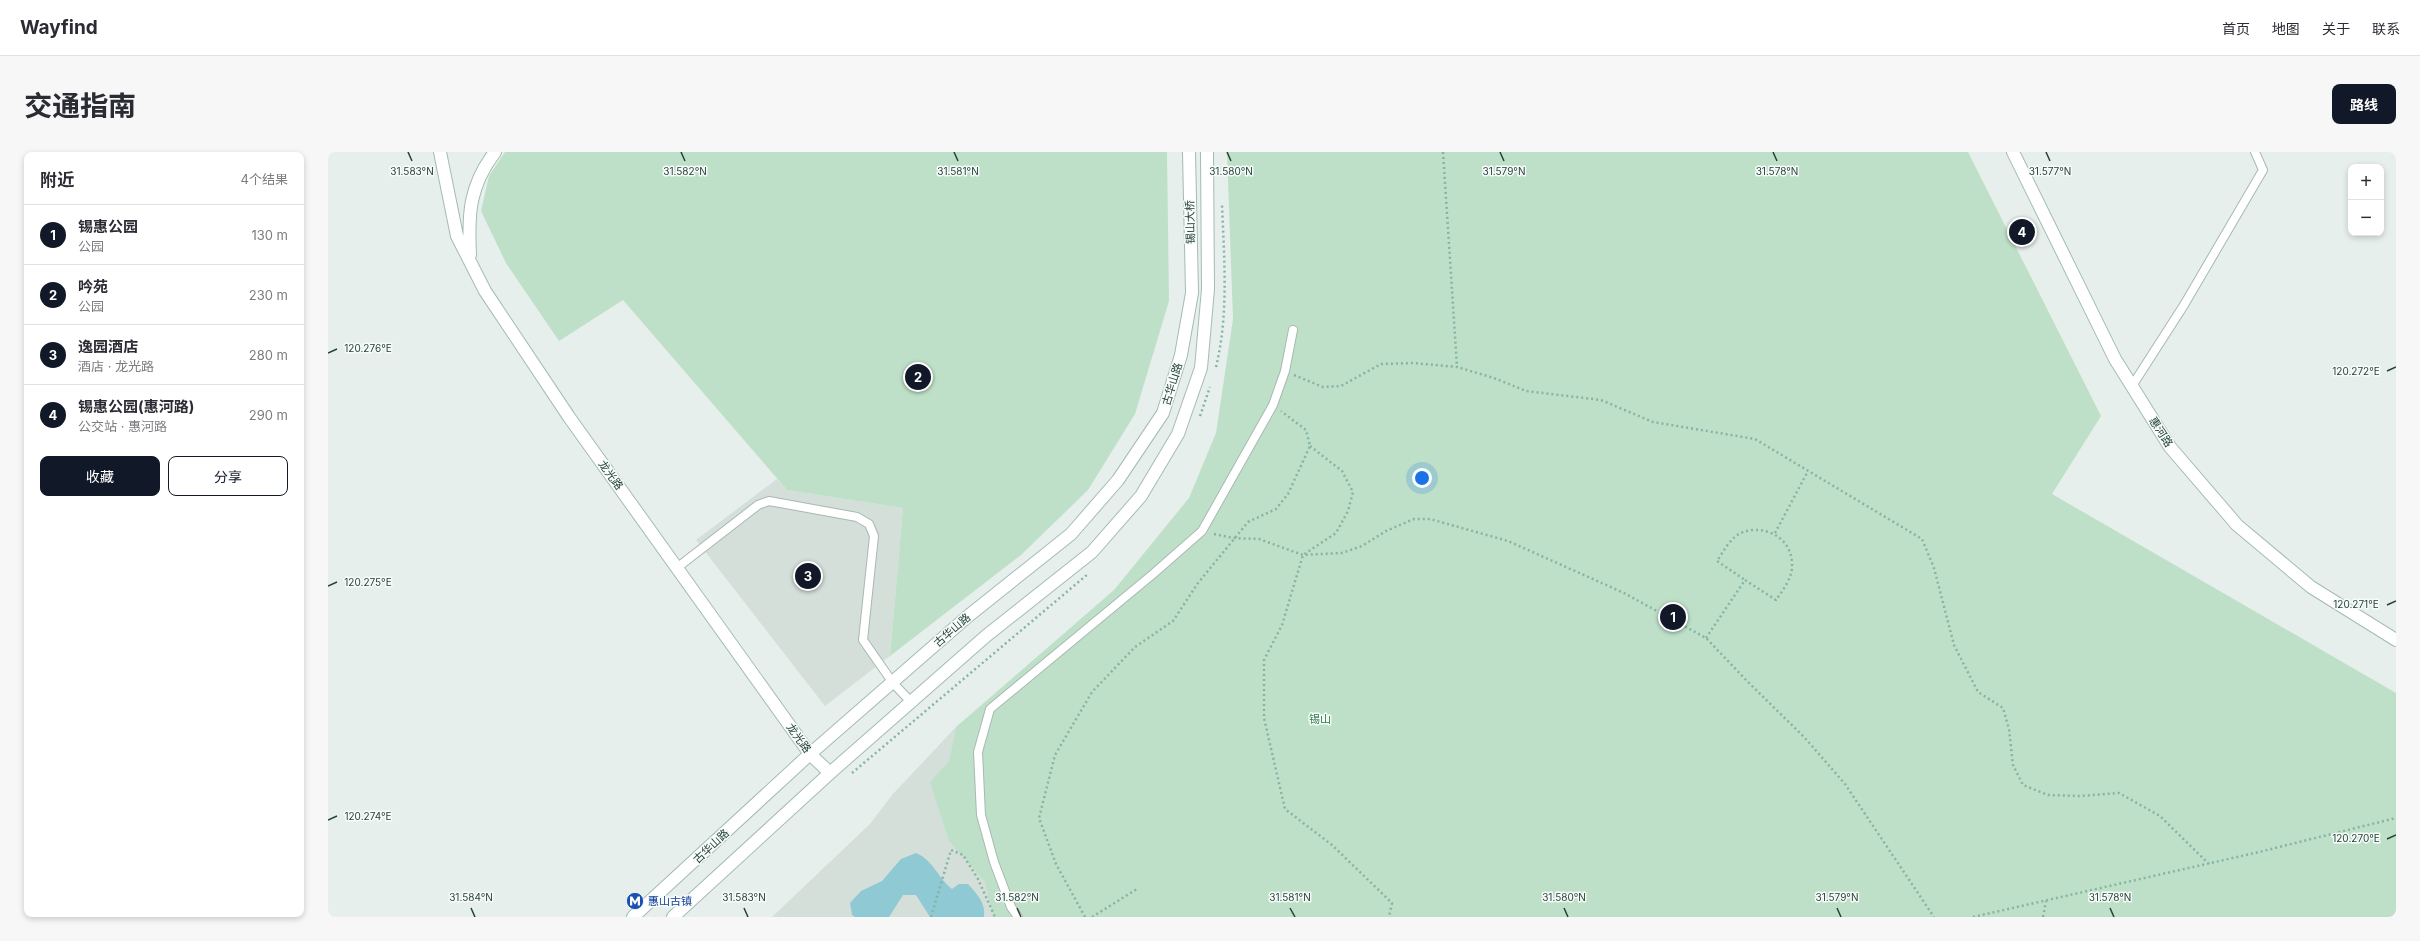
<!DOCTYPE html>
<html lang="zh">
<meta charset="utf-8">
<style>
:root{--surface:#fff;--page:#f7f7f7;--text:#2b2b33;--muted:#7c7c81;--line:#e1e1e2;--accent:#111827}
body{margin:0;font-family:Inter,"Noto Sans SC",sans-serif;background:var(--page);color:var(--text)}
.controls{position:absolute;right:12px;top:12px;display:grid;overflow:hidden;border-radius:8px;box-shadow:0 2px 6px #0003}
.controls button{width:36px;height:36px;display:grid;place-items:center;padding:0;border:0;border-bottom:1px solid var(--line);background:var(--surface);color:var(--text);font:20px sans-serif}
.you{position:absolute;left:1094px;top:326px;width:14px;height:14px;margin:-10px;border:3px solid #fff;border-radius:50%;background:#1a73e8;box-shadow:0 0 0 6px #1a73e833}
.badge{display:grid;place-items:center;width:26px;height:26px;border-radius:50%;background:var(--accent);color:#fff;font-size:13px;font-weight:700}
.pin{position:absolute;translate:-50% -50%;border:2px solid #fff;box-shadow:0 1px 4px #0006}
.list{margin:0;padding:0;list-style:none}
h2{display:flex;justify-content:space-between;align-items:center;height:52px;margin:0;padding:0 16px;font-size:17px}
h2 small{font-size:13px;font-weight:400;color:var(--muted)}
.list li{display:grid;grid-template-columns:26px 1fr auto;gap:12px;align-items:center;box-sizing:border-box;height:60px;padding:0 16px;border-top:1px solid var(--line)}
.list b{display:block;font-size:15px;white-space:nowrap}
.list p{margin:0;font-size:13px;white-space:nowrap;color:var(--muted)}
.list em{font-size:13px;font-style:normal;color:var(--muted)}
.actions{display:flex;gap:8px;padding:12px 16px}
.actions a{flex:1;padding:9px 0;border:1px solid var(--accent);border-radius:8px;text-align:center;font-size:14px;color:var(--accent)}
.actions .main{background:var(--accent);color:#fff}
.map{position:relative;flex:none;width:2068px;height:765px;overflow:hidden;border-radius:8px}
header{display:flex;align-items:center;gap:24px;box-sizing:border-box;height:56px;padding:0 20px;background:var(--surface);border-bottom:1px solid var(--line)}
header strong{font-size:19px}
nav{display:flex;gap:22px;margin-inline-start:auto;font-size:14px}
.intro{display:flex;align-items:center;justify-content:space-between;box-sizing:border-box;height:96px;padding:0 24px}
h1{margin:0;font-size:28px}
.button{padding:10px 18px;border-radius:8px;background:var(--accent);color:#fff;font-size:14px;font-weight:700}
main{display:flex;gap:24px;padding:0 24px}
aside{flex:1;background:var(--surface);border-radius:8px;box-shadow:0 2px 6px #0003}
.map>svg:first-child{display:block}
</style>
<header>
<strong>Wayfind</strong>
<nav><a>首页</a><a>地图</a><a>关于</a><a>联系</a></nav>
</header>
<div class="intro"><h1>交通指南</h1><a class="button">路线</a></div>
<main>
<aside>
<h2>附近<small>4个结果</small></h2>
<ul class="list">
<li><span class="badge">1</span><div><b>锡惠公园</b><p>公园</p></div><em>130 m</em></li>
<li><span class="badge">2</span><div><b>吟苑</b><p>公园</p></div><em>230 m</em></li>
<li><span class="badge">3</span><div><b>逸园酒店</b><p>酒店 · 龙光路</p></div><em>280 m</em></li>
<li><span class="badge">4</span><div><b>锡惠公园(惠河路)</b><p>公交站 · 惠河路</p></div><em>290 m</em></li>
</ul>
<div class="actions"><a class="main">收藏</a><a>分享</a></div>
</aside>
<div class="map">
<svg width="2068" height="765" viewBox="0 0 2068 765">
<rect width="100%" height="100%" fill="#e6efeb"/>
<path fill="#d4dfda" d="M449 327 459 338 575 356 562 504 497 554 368 388Z
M628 575 616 635 683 765H444L542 672 564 643Z"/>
<path fill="#bfe0c8" d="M177 0H839L841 149 807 262 760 338 693 403 562 504 575 356 459 338 295 148 231 189 178 111 153 59 161 24Z
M899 0H1640L1773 264 1724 342 2068 541V765H665L657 730 621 689 602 630 621 609 628 575 786 438 861 346 888 281 905 167Z"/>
<path fill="#8ec9d4" d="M588 701C605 708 610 726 624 737L631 732H640C649 742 658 751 656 765H602L588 743H575L561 765H527L524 763 522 751 533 739 554 729 573 707Z"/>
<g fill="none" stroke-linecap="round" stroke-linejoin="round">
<defs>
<path id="service" d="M1804 234 1856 153 1935 18 1927 0
M350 415 430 353 441 349 529 365 541 372 546 384 535 488 565 531 584 551
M690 765 683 755 666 710 653 663 650 600 662 557 825 422 874 379 945 253 957 219 965 178"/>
<path id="secondary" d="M112 0 129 84 157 139 241 265 482 602 502 621
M1685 0 1787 207 1842 295 1909 373 1983 435 2068 488
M142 103C140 62 141 34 167 0
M305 765 482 602 639 465 743 382 790 328 835 261 853 203 864 141 861 0
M345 765 502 621 658 484 764 400 813 344 850 282 873 216 880 137 879 0"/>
</defs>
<use href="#service" stroke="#a8b8b2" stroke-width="10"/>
<use href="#secondary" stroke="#a4bbb3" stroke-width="14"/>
<path stroke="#86b3a5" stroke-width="2.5" stroke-dasharray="2 3" stroke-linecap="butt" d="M1115 0 1129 215
M888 215C901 162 896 106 894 52
M966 223 995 235 1013 234 1053 212 1085 211 1129 215 1166 226 1198 239 1273 248 1325 270 1427 287 1594 387 1606 416 1626 493 1650 540 1675 556 1681 577 1685 613 1695 633 1720 643 1752 644 1791 641 1832 664 1881 712
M872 264 882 235
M982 294 1014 319 1025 340 1020 359 1008 381 975 403 954 473 936 508V566L957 657 1004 693 1064 751 1061 765
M1447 381 1480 319
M886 382 905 386 931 387 975 403 1014 401 1034 394 1058 379 1086 367H1102L1180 389 1296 441 1378 486 1420 530 1477 586 1517 632 1606 765
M1378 486 1417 428 1448 448C1455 438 1465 425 1464 412 1464 386 1436 371 1413 381 1403 385 1395 400 1389 409L1417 428
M524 621 760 422
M603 765 623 698 635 703 650 727 667 765
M757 765 728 712 711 666 727 603 764 540 807 495 845 469 870 431 920 370 948 357 960 342 982 294 978 278 953 259
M764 765 809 737
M1645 765 1931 700 2068 666
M1715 765 1718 749"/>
<use href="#service" stroke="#fff" stroke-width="8"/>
<use href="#secondary" stroke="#fff" stroke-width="12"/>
</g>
<path fill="none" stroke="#24423a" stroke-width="1.5" d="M80 0 84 9M353 0 357 9M626 0 630 9M899 0 903 9M1172 0 1176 9M1445 0 1449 9M1718 0 1722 9M0 201 9 197M2059 219 2068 215M0 434 9 430M2059 453 2068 449M0 668 9 664M2059 687 2068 683M143 756 147 765M416 756 420 765M689 756 693 765M962 756 967 765M1236 756 1240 765M1509 756 1513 765M1782 756 1786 765"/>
<defs>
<symbol id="metro-disc" viewBox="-11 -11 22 22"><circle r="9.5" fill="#1a4fb4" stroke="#f7fbf9"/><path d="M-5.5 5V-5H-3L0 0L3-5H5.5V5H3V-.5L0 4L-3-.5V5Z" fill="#fff"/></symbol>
</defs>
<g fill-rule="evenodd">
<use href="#metro-disc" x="297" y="739" width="20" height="20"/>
</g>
<g text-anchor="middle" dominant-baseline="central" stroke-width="3" stroke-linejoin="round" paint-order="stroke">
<g font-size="11" fill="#24423a" stroke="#f7fbf9">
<text transform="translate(862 70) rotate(-91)">锡山大桥</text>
<text transform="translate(844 232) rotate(-73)">古华山路</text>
<text transform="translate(1833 280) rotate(57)">惠河路</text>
<text transform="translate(283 323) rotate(54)">龙光路</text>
<text transform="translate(624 478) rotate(-41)">古华山路</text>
<text transform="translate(471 586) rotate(54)">龙光路</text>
<text transform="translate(383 694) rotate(-43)">古华山路</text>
</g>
<g font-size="11" fill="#2d7a4b" stroke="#f7fbf9">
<text x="992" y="567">锡山</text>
</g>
<g font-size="11" fill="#164399" stroke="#f7fbf9" text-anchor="start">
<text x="320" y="749">惠山古镇</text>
</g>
</g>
<g font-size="10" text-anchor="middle" fill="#24423a" stroke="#f7fbf9" stroke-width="3" stroke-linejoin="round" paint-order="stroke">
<text x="1449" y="23">31.578°N</text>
<text x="84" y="23">31.583°N</text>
<text x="357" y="23">31.582°N</text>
<text x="630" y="23">31.581°N</text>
<text x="903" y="23">31.580°N</text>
<text x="1176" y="23">31.579°N</text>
<text x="1722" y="23">31.577°N</text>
<text x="40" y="200">120.276°E</text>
<text x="2028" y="223">120.272°E</text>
<text x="40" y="434">120.275°E</text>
<text x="2028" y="456">120.271°E</text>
<text x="40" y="668">120.274°E</text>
<text x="2028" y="690">120.270°E</text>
<text x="143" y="749">31.584°N</text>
<text x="416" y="749">31.583°N</text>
<text x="689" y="749">31.582°N</text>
<text x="962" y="749">31.581°N</text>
<text x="1236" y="749">31.580°N</text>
<text x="1509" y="749">31.579°N</text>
<text x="1782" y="749">31.578°N</text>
</g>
</svg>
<div class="controls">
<button>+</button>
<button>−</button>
</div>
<div class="you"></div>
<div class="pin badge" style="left:1345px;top:465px">1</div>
<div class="pin badge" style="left:590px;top:225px">2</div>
<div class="pin badge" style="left:480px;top:424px">3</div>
<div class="pin badge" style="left:1694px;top:80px">4</div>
</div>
</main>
